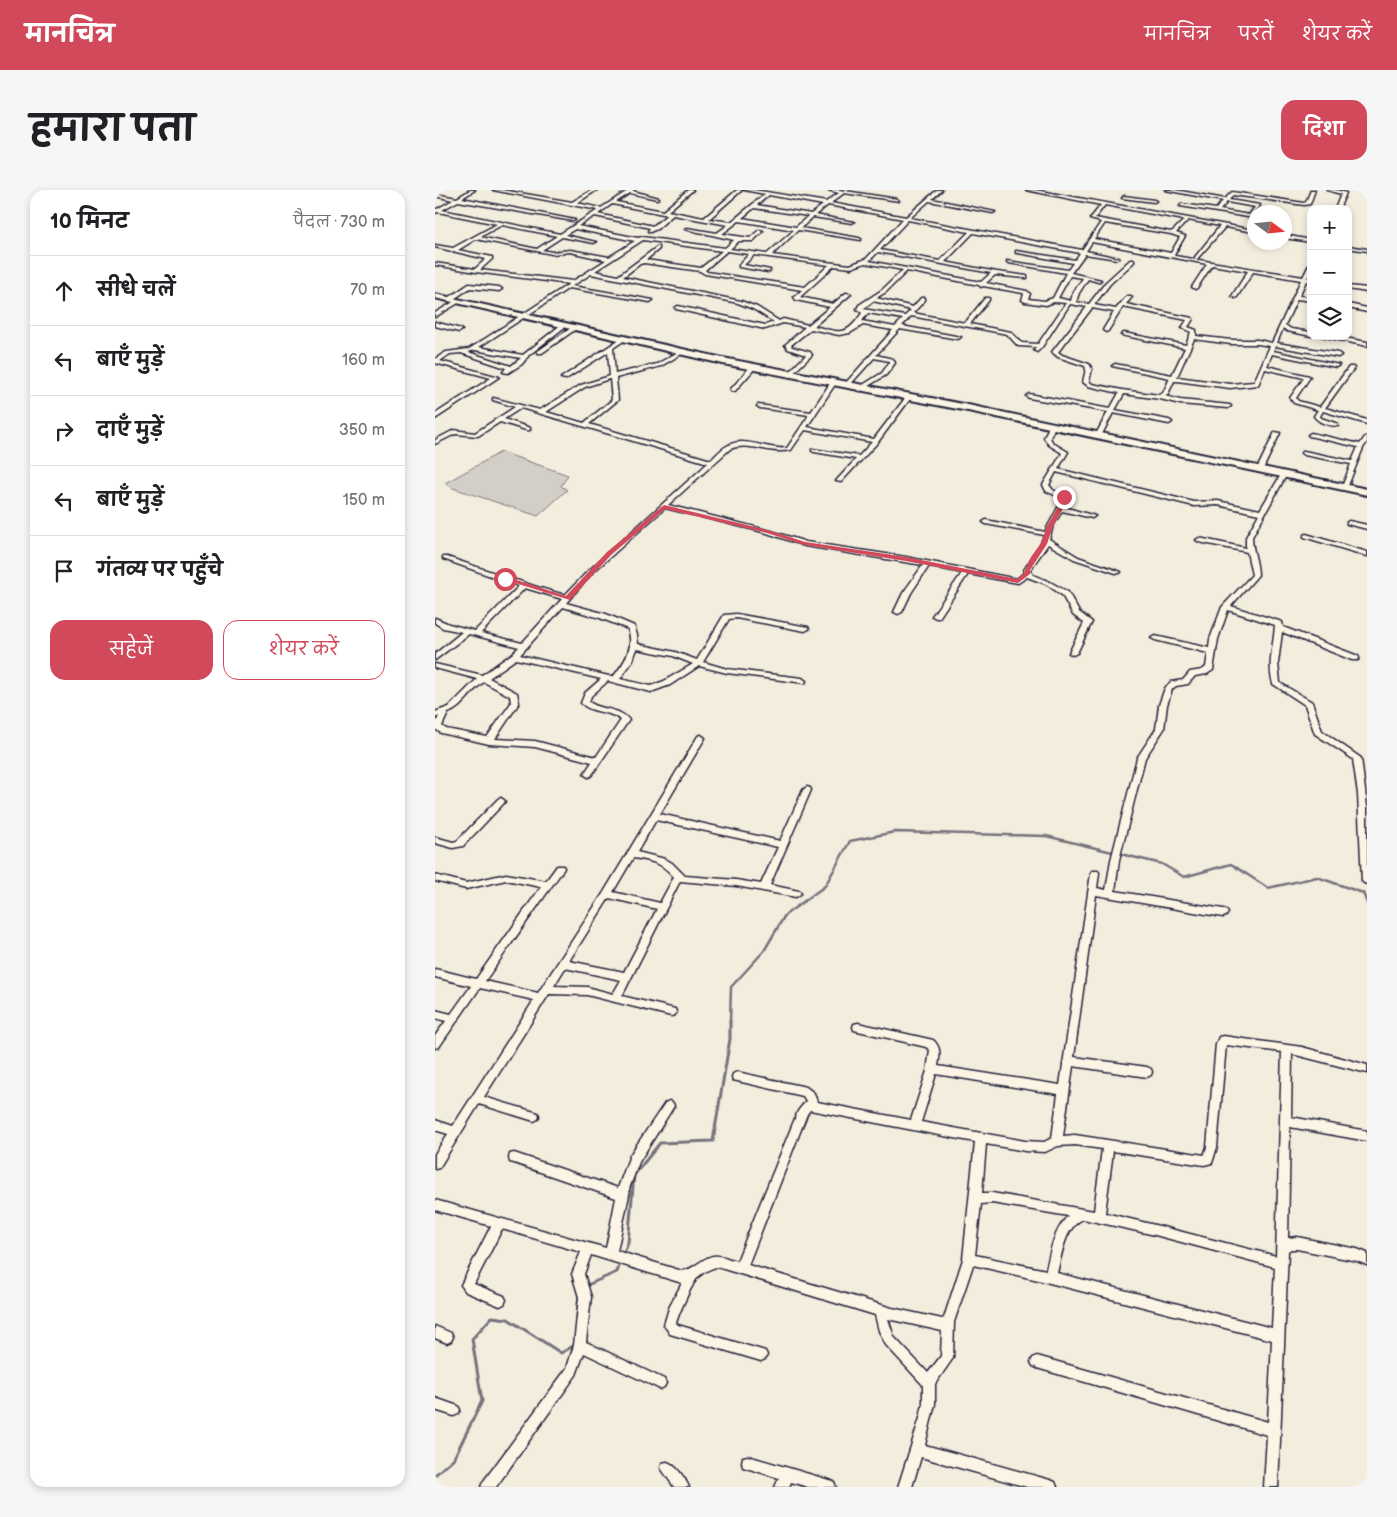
<!DOCTYPE html>
<html lang="hi">
<meta charset="utf-8">
<style>
:root{--surface:#fff;--page:#f6f6f6;--text:#202124;--muted:#757577;--line:#e0e0e0;--accent:#d1495b}
body{margin:0;font-family:"Balsamiq Sans","Playpen Sans Deva",sans-serif;background:var(--page);color:var(--text)}
.controls{position:absolute;right:15px;top:15px;display:grid;overflow:hidden;border-radius:10px;box-shadow:0 2px 8px #0003}
.controls button{width:45px;height:45px;display:grid;place-items:center;padding:0;border:0;border-bottom:1px solid var(--line);background:var(--surface);color:var(--text);font:25px sans-serif}
.compass{position:absolute;left:812px;top:15px;width:45px;height:45px;border-radius:50%;background:var(--surface);box-shadow:0 2px 8px #0003;rotate:105deg}
.stop{position:absolute;width:15px;height:15px;margin:-11px;border:4px solid #d1495b;border-radius:50%;background:#fff}
.stop.end{background:#d1495b;border-color:#fff;box-shadow:0 1px 5px #0008}
.list{margin:0;padding:0;list-style:none}
h2{display:flex;justify-content:space-between;align-items:center;height:65px;margin:0;padding:0 20px;font-size:21px}
h2 small{font-size:16px;font-weight:400;color:var(--muted)}
.list li{display:grid;grid-template-columns:32px 1fr auto;gap:15px;align-items:center;box-sizing:border-box;height:70px;padding:0 20px;border-top:1px solid var(--line)}
.list b{display:block;font-size:19px;white-space:nowrap}
.list em{font-size:16px;font-style:normal;color:var(--muted)}
.actions{display:flex;gap:10px;padding:15px 20px}
.actions a{flex:1;padding:11px 0;border:1px solid var(--accent);border-radius:15px;text-align:center;font-size:18px;color:var(--accent)}
.actions .main{background:var(--accent);color:#fff}
.icon{flex:none;width:28px;height:28px;fill:none;stroke:currentColor;stroke-width:2;stroke-linecap:round;stroke-linejoin:round}
.map{position:relative;flex:none;width:932px;height:1297px;overflow:hidden;border-radius:15px}
header{display:flex;align-items:center;gap:30px;box-sizing:border-box;height:70px;padding:0 25px;background:var(--accent);color:#fff}
header strong{font-size:24px}
nav{display:flex;gap:28px;margin-inline-start:auto;font-size:18px}
.intro{display:flex;align-items:center;justify-content:space-between;box-sizing:border-box;height:120px;padding:0 30px}
h1{margin:0;font-size:35px}
.button{padding:12px 22px;border-radius:15px;background:var(--accent);color:#fff;font-size:18px;font-weight:700}
main{display:flex;gap:30px;padding:0 30px}
aside{flex:1;background:var(--surface);border-radius:15px;box-shadow:0 2px 8px #0003}
.map>svg:first-child{display:block}
</style>
<header>
<strong>मानचित्र</strong>
<nav><a>मानचित्र</a><a>परतें</a><a>शेयर करें</a></nav>
</header>
<div class="intro"><h1>हमारा पता</h1><a class="button">दिशा</a></div>
<main>
<aside>
<h2>10 मिनट<small>पैदल · 730 m</small></h2>
<ul class="list">
<li><svg class="icon" aria-label="ahead" viewBox="0 0 24 24"><path d="M12 20V5M6 11l6-6 6 6"/></svg><div><b>सीधे चलें</b></div><em>70 m</em></li>
<li><svg class="icon" aria-label="left" viewBox="0 0 24 24"><path d="M17 20v-9H6M10 6l-5 5 5 5"/></svg><div><b>बाएँ मुड़ें</b></div><em>160 m</em></li>
<li><svg class="icon" aria-label="right" viewBox="0 0 24 24"><path d="M7 20v-9h11M14 6l5 5-5 5"/></svg><div><b>दाएँ मुड़ें</b></div><em>350 m</em></li>
<li><svg class="icon" aria-label="left" viewBox="0 0 24 24"><path d="M17 20v-9H6M10 6l-5 5 5 5"/></svg><div><b>बाएँ मुड़ें</b></div><em>150 m</em></li>
<li><svg class="icon" aria-label="arrive" viewBox="0 0 24 24"><path d="M6 21V4h12l-3 4 3 4H6"/></svg><div><b>गंतव्य पर पहुँचे</b></div></li>
</ul>
<div class="actions"><a class="main">सहेजें</a><a>शेयर करें</a></div>
</aside>
<div class="map">
<svg width="932" height="1297" viewBox="0 0 932 1297">
<rect width="100%" height="100%" fill="#f3edde"/>
<filter id="ink" filterUnits="userSpaceOnUse"><feTurbulence type="fractalNoise" baseFrequency=".02" numOctaves="2"/><feDisplacementMap in="SourceGraphic" scale="10" xChannelSelector="R" yChannelSelector="G"/><feConvolveMatrix kernelMatrix="1 2 1 2 8 2 1 2 1" color-interpolation-filters="sRGB"/></filter>
<g filter="url(#ink)">
<path fill="#d4cfc6" stroke="#7b7880" d="M66 262 133 285 126 296 132 300 103 326 18 298 10 293Z"/>
<g fill="none" stroke-linecap="round" stroke-linejoin="round">
<path stroke="#75727b" stroke-width="2.5" d="M295 832 296 797 329 761 350 725 390 696 415 651 460 642 611 646 727 674 749 687 796 674 833 698 882 687 928 703 932 713"/>
<path stroke="#75727b" stroke-width="3" d="M188 1066 193 1053 199 985 225 953 278 951 295 849V831
M150 1096 182 1082 186 1071
M142 1127 144 1102
M0 1285 19 1268 47 1211 37 1149 57 1127 73 1129 126 1163 140 1155"/>
<defs>
<path id="street" d="M35 0H40L27 8 140 30 138 31 23 11 7 20 125 44 163 20 58 0H67L137 12 157 0H162L142 13 166 18 194 0H199L198 1 224 8 222 9 195 3 181 12 228 21 253 0H258L233 21 269 28 302 0H307L274 29 296 32 330 4 309 0H319L391 12 404 3 393 0H404L462 9 464 11 409 3 396 13 471 27 502 0H507L497 9 560 22 558 23 494 11 475 28 647 60 666 32 655 29 666 15 591 0H600L819 40V42L790 37 762 69 760 68V67L785 36 753 30 741 43 750 46 739 65 740 66 868 87 874 75 876 74V81L872 88H876V91H871L864 106 876 107V111L862 109 850 135 856 139 876 142V146L852 141 848 138 842 153 903 163 906 165 903 167 840 156 838 161 904 175 901 177 837 164 832 176 874 186 875 187 861 208 863 211 885 217 914 177H918L919 178 890 218 932 230V234L888 221 885 226 886 228 903 234V236C895 236 883 233 879 226L883 220 859 213 855 208 869 188 830 179 823 195 795 198 742 191H739L733 204 730 206 745 210 795 215 796 216 793 218 745 214 725 209 689 204 680 220 734 230 737 232 734 234 678 223 666 246 663 248 660 246 673 222 594 208 591 206 594 204 675 219 684 203 653 196 648 192 651 179 650 176 623 167 617 162 652 117 635 114 607 157 602 162 599 160 601 157 583 156 572 144 476 126 467 136 526 147 523 149 465 139 441 165 458 169 460 173 451 185 425 201 423 200V198L447 183 454 173V171L439 168 413 197 408 196 458 140 428 135 415 143 404 145 376 139 356 155 357 157 375 162 377 165 354 187 352 186V184L371 165 353 159 350 155 370 137 348 133 330 139 241 119 240 118 243 116 330 135 339 132 318 119 303 113 156 84 137 96 218 110 215 112 134 98 44 157 88 165 127 134H131V136L94 165 87 174 73 183 68 182 71 178 26 163 15 164 5 171 64 187 0 229V224L56 188 0 173V169L11 162 34 159 42 154 134 94 41 82 0 75V73L40 79 51 69 0 57V55L18 58 62 34 3 22 0 23V19H2L18 10 0 6V4L22 8ZM334 5 388 15 376 24 322 15ZM177 14 228 24H233L218 36 163 24ZM393 15 468 29 431 69 415 75 337 65 363 40 426 50V49L424 48 366 38 378 27 417 33 419 32 380 25ZM670 15 749 30 739 40 736 42 660 28ZM319 18 373 26 361 37 307 28ZM238 25 293 35 282 43 252 38 250 39 299 50 290 58 207 47 203 48 143 36 160 26 215 38 213 41 215 42 222 39ZM473 30 534 42 505 71 445 60ZM304 31 359 40 332 64 295 59 304 51H318L328 41 324 40 315 48 287 44ZM670 33 736 44 745 47 736 63 659 49ZM67 35 122 46 102 59 45 47ZM140 39 200 51 174 67 135 60 117 62 107 60 127 47 159 53 161 52 130 45ZM538 43 645 63 640 70 581 61V63H583L638 73 633 80 572 71V72L574 73 631 83 618 108 610 111 593 109 595 104 592 101 551 93 560 85 590 88H592V86L562 82 510 72ZM41 49 117 64 135 62 171 70 138 91 45 80 57 69V67L23 60ZM208 50 287 61 266 78 211 70 224 59V57H222L183 86 160 81ZM657 52 772 74 757 97 760 99 762 98 777 75 813 81 797 106 800 108 802 107 818 82 866 90 837 153 823 150H796L761 146V140L753 137 758 129 757 128 691 114 697 107 696 106H692L681 119 659 115 675 94 699 72V70H695L671 92 654 114 641 112 644 103 653 89 663 92 666 90 636 83 650 64 682 69 684 68 651 61ZM292 61 314 64 304 75V77L333 82 335 81V80L309 75 319 65 394 75 370 97 272 82 270 80ZM443 62 556 83 546 92 434 71ZM209 73 265 81 270 84 367 100 359 107 361 110 395 117 373 135 348 129 344 131 322 117 306 111 188 87 205 74ZM430 73 468 80 447 100 424 115 422 119 427 123C410 148 405 142 379 136L416 104 411 103 398 114 365 107 399 76 416 78ZM472 81 544 95 546 97 548 96 588 103 589 104 587 110 590 112 611 115 619 112 631 113 603 154 587 153 576 142 535 134 554 110V108H550L530 133 478 123 490 110V108H486L478 117 441 108 451 102ZM635 86 648 88 638 103 636 111 623 108ZM438 111 476 120 470 126 428 119ZM688 117 752 130 747 138 756 142 751 155 689 143 686 145 750 158 737 185 680 174 677 176 735 188 728 203 724 205 687 200 657 194 654 191 657 179 654 174 627 165 623 162 657 118 679 122 668 140 671 142 673 141ZM433 123 468 129 460 137 427 131ZM759 149 796 154H823L835 156 819 192 795 194 742 187ZM40 160 86 168 76 176 33 162Z
M730 0H740L790 9 797 2 869 13 871 12 876 0H880L875 14 869 15 798 5 794 10 825 15 819 22V28L745 16 747 14 781 19 788 11ZM792 12 820 17 814 25 785 20Z
M892 0H901L911 3 904 19H900L906 4Z
M689 6 719 10 721 11 719 12 687 8Z
M849 45 876 50V52L849 48Z
M913 56 932 59V61L913 58Z
M34 94 64 97 67 99 64 101 35 98 16 111H12V109Z
M913 96 932 98V102L913 99Z
M20 111 25 112 0 127V123Z
M913 114 932 118V122L913 118Z
M0 132 26 139 27 140 24 142 0 136Z
M139 136 142 138 141 139 107 163H103V161Z
M886 146H899L932 152V156Z
M188 147 190 148V150L178 158 180 184 222 174 245 161 250 162 226 176 181 188 183 210 154 234 276 270C281 265 286 259 292 256 311 245 332 261 352 258L374 225 325 218 322 216 323 215 376 222 396 192H400L401 193 372 237 439 249 471 207H475V209L443 252 406 292 401 291 421 269 379 262 377 261V259L424 266 437 252 370 240 356 260C334 265 315 251 295 259L233 315 336 341 371 352 471 367 582 389 590 382 589 380 606 354 609 345 551 334 548 332 551 330 610 342 627 310 626 308 611 301 608 295 627 263 614 255 609 248 614 236 617 234 620 236 615 248 618 253 633 262 623 279 759 312 783 311 825 320 847 283 852 284 817 347C817 360 823 372 823 385L796 416 847 432 848 437 923 466 924 468 923 470H917L847 442 843 473 845 493 877 512 887 541 926 568 932 617V694L929 693 927 691 923 604 918 569 880 544 870 515 838 494C832 475 839 455 840 435L793 420 783 449 778 480 772 484 760 486 753 494 741 496 737 499 732 515 729 539 710 568 684 670 680 701 788 719 791 720 793 723 791 726 788 727 661 705 639 867 712 877 716 879 717 882 716 885 712 887 638 876 628 946 640 945 769 965 772 957 781 854 784 847 788 846 867 857 932 875V883L857 864 856 927 932 941V951L855 937 853 1048 862 1047 922 1059 932 1063V1075L922 1071 862 1059H856L853 1061 843 1297H829L832 1245 602 1178 598 1176 596 1172 598 1168 602 1166 833 1232 837 1150 599 1089 538 1075 519 1132 518 1168 500 1194V1214L490 1255 615 1290 620 1292 622 1297H592L486 1267 477 1297H463L485 1228 488 1214V1195L451 1155 444 1141 440 1125 282 1077C276 1078 269 1082 264 1086 257 1093 244 1123 241 1133L243 1135 330 1161 332 1165 330 1169 326 1171 235 1144 229 1135 234 1118 247 1093 156 1065 149 1084 156 1107 151 1152 229 1189 231 1193 229 1197 225 1199 221 1197 149 1163 141 1185 61 1297H46L48 1292 132 1178 139 1155 144 1107 137 1084 146 1062 67 1039 39 1094 69 1106 71 1110 69 1114 65 1116 31 1102 26 1095 56 1036 0 1020V1010L171 1058 181 1008 79 973 75 972 74 968 75 964 79 963 183 998 195 965 230 913 234 911 238 913 239 916 204 972 194 999V1005L182 1061 247 1081C260 1080 270 1064 283 1066 289 1066 296 1070 302 1071L363 921 371 911 368 906 298 890 297 887 298 884 302 882 371 897 379 903 382 912 476 930 492 881 495 860 491 857 419 840 418 837 419 834 423 833 498 850C506 857 505 865 503 876L625 895 656 683 657 681H663L664 683 662 698 671 700 676 670 702 568 721 539 724 515 730 498 736 492 748 490 755 482 767 480 771 477 773 463 720 450 716 448 720 446 774 458 775 449 787 417 817 385 812 362 764 352 761 350 764 348 811 358V347L824 324 783 315 759 316 621 282 614 295 618 300 632 307 633 310 629 317 660 326 657 328 627 321 618 336 614 349 643 367 686 382 685 383H681L639 369 613 354 595 380 598 385 615 392 633 402 644 422 657 432 642 463 638 465 634 463 649 433 638 425 627 405 611 394 592 387 583 393 533 384 504 428H501L497 426 527 383 494 376 476 403 467 422 463 424 459 422 468 403 488 375 370 356 332 343 230 318 156 384 131 413 171 424 199 436 202 445 203 454 240 462 262 470 289 425 301 424 373 437 374 439 370 441 301 428 294 429 268 472 292 479 367 488 371 491 370 493 292 483 264 476 235 495 216 502 173 491 156 506 154 512C167 521 184 517 194 530L156 586 153 587 149 584 157 572 100 557 54 554 6 543 0 539V535L4 526 0 528V522L14 517 42 489 0 478V474L47 485 77 464 84 457 34 444 0 470V464L27 442 8 438 0 433V428L14 434 40 441 84 396 8 369V367H12L105 398 130 405 152 382 273 273 86 218 69 229 95 238V240H91L65 232 43 246 20 244 0 254V250L19 240 40 243 80 217 58 210V208L105 220 146 195 175 186 173 162 131 189 126 188ZM174 189H175L177 210 149 233 111 222 150 197ZM90 398 127 409 87 453 46 443ZM128 417 165 428 193 439C200 458 189 473 178 487L85 465ZM202 459 238 466 258 474 229 491 216 496 185 489 197 472ZM81 469 166 489 150 503 146 513C157 524 174 520 186 530L161 567 100 551 60 549 84 513 82 503 54 488ZM49 492 75 506 76 513 52 547 11 539 7 536 13 523C28 518 36 500 49 492ZM791 855 847 862 841 1066 720 1035 670 1023 678 961 769 975 777 973 782 957ZM501 884 623 904 617 948 609 952 590 951 486 932ZM375 920 540 952 528 1069 509 1128 507 1129 457 1118 313 1075 372 924ZM551 954 590 961 610 962 623 956 640 955 667 959 659 1021 557 1003H547ZM557 1013 633 1026C619 1040 615 1062 611 1080L540 1065 546 1014ZM648 1029 720 1045 840 1077 837 1138 622 1083C627 1065 629 1038 648 1029ZM453 1129 507 1141 506 1166 493 1183 459 1147Z
M316 176 321 177 300 201H296V199Z
M840 242 845 243 828 279 823 280 822 279Z
M876 243 925 254 930 247 932 246V252L928 258 912 298 907 297 916 274 869 265 866 263 869 261 917 271 923 257 874 246 873 245Z
M914 331 932 335V339L912 334V332Z
M871 344 932 362V366L869 347V345Z
M266 545 270 548 225 624 345 651 368 600 372 597 375 598 376 600 335 695 364 701 366 703 364 705 361 707 301 696 245 691 187 806 240 819 241 822 240 825 236 826 152 805 114 804 49 907 103 923 104 926 103 929 99 931 44 914 4 978 0 979V964L13 944 0 940V930L18 936 99 810 45 798 4 857 0 858V846L11 831 0 828V820L16 824 36 796 0 787V779L41 789 106 697 71 690 31 699 0 691V685L31 693 71 684 111 691 122 676H128L129 678 128 680 50 791 103 803 169 702 263 546ZM221 630 343 657 326 694 301 690 250 686 237 673 230 669 202 662ZM198 668C217 671 226 672 239 687L225 713 178 702ZM174 708 222 719 189 782 134 771ZM130 778 186 790 178 804 152 797 119 796Z
M66 608 70 611 69 613 28 656 18 658 0 653V647L18 652 22 651 63 609Z
M0 1136 16 1143 18 1147 16 1151 12 1153 0 1148Z
M0 1208 23 1216 25 1220 23 1224 19 1226 0 1220Z
M313 1266 394 1290 399 1292 401 1297H373L356 1292 354 1297H340L344 1288 308 1277 307 1272 308 1267Z
M232 1272C241 1275 250 1288 254 1297H239L226 1278 227 1273Z"/>
<path id="primary" d="M0 104 288 168 533 215 932 299V305L533 221 288 174 0 108Z"/>
</defs>
<use href="#street" stroke="#22223b" stroke-width="3"/>
<use href="#primary" stroke="#22223b" stroke-width="4"/>
<use href="#street" fill="#fcf5e5" fill-rule="evenodd"/>
<use href="#primary" fill="#fcf5e5" fill-rule="evenodd"/>
</g>
</g>
<path fill="#d1495b" d="M629 305 633 310 618 336 612 354 595 380V384L583 393 471 371 370 355 332 343 230 319 176 365 135 410 67 389 72 387 131 406 172 362 229 315 336 341 370 352 471 367 582 389 589 383 596 367 606 353 612 336 627 310 626 307Z"/>
</svg>
<div class="controls">
<button>+</button>
<button>−</button>
<button><svg class="icon" aria-label="layers" viewBox="0 0 24 24"><path d="M12 4l9 5-9 5-9-5zM3 14l9 5 9-5"/></svg></button>
</div>
<svg class="compass" viewBox="-18 -18 36 36"><path d="M0-13l5 13h-10z" fill="#e53935"/><path d="M0 13l5-13h-10z" fill="#757577"/></svg>
<div class="stop" style="left:70px;top:389px"></div>
<div class="stop end" style="left:629px;top:307px"></div>
</div>
</main>
